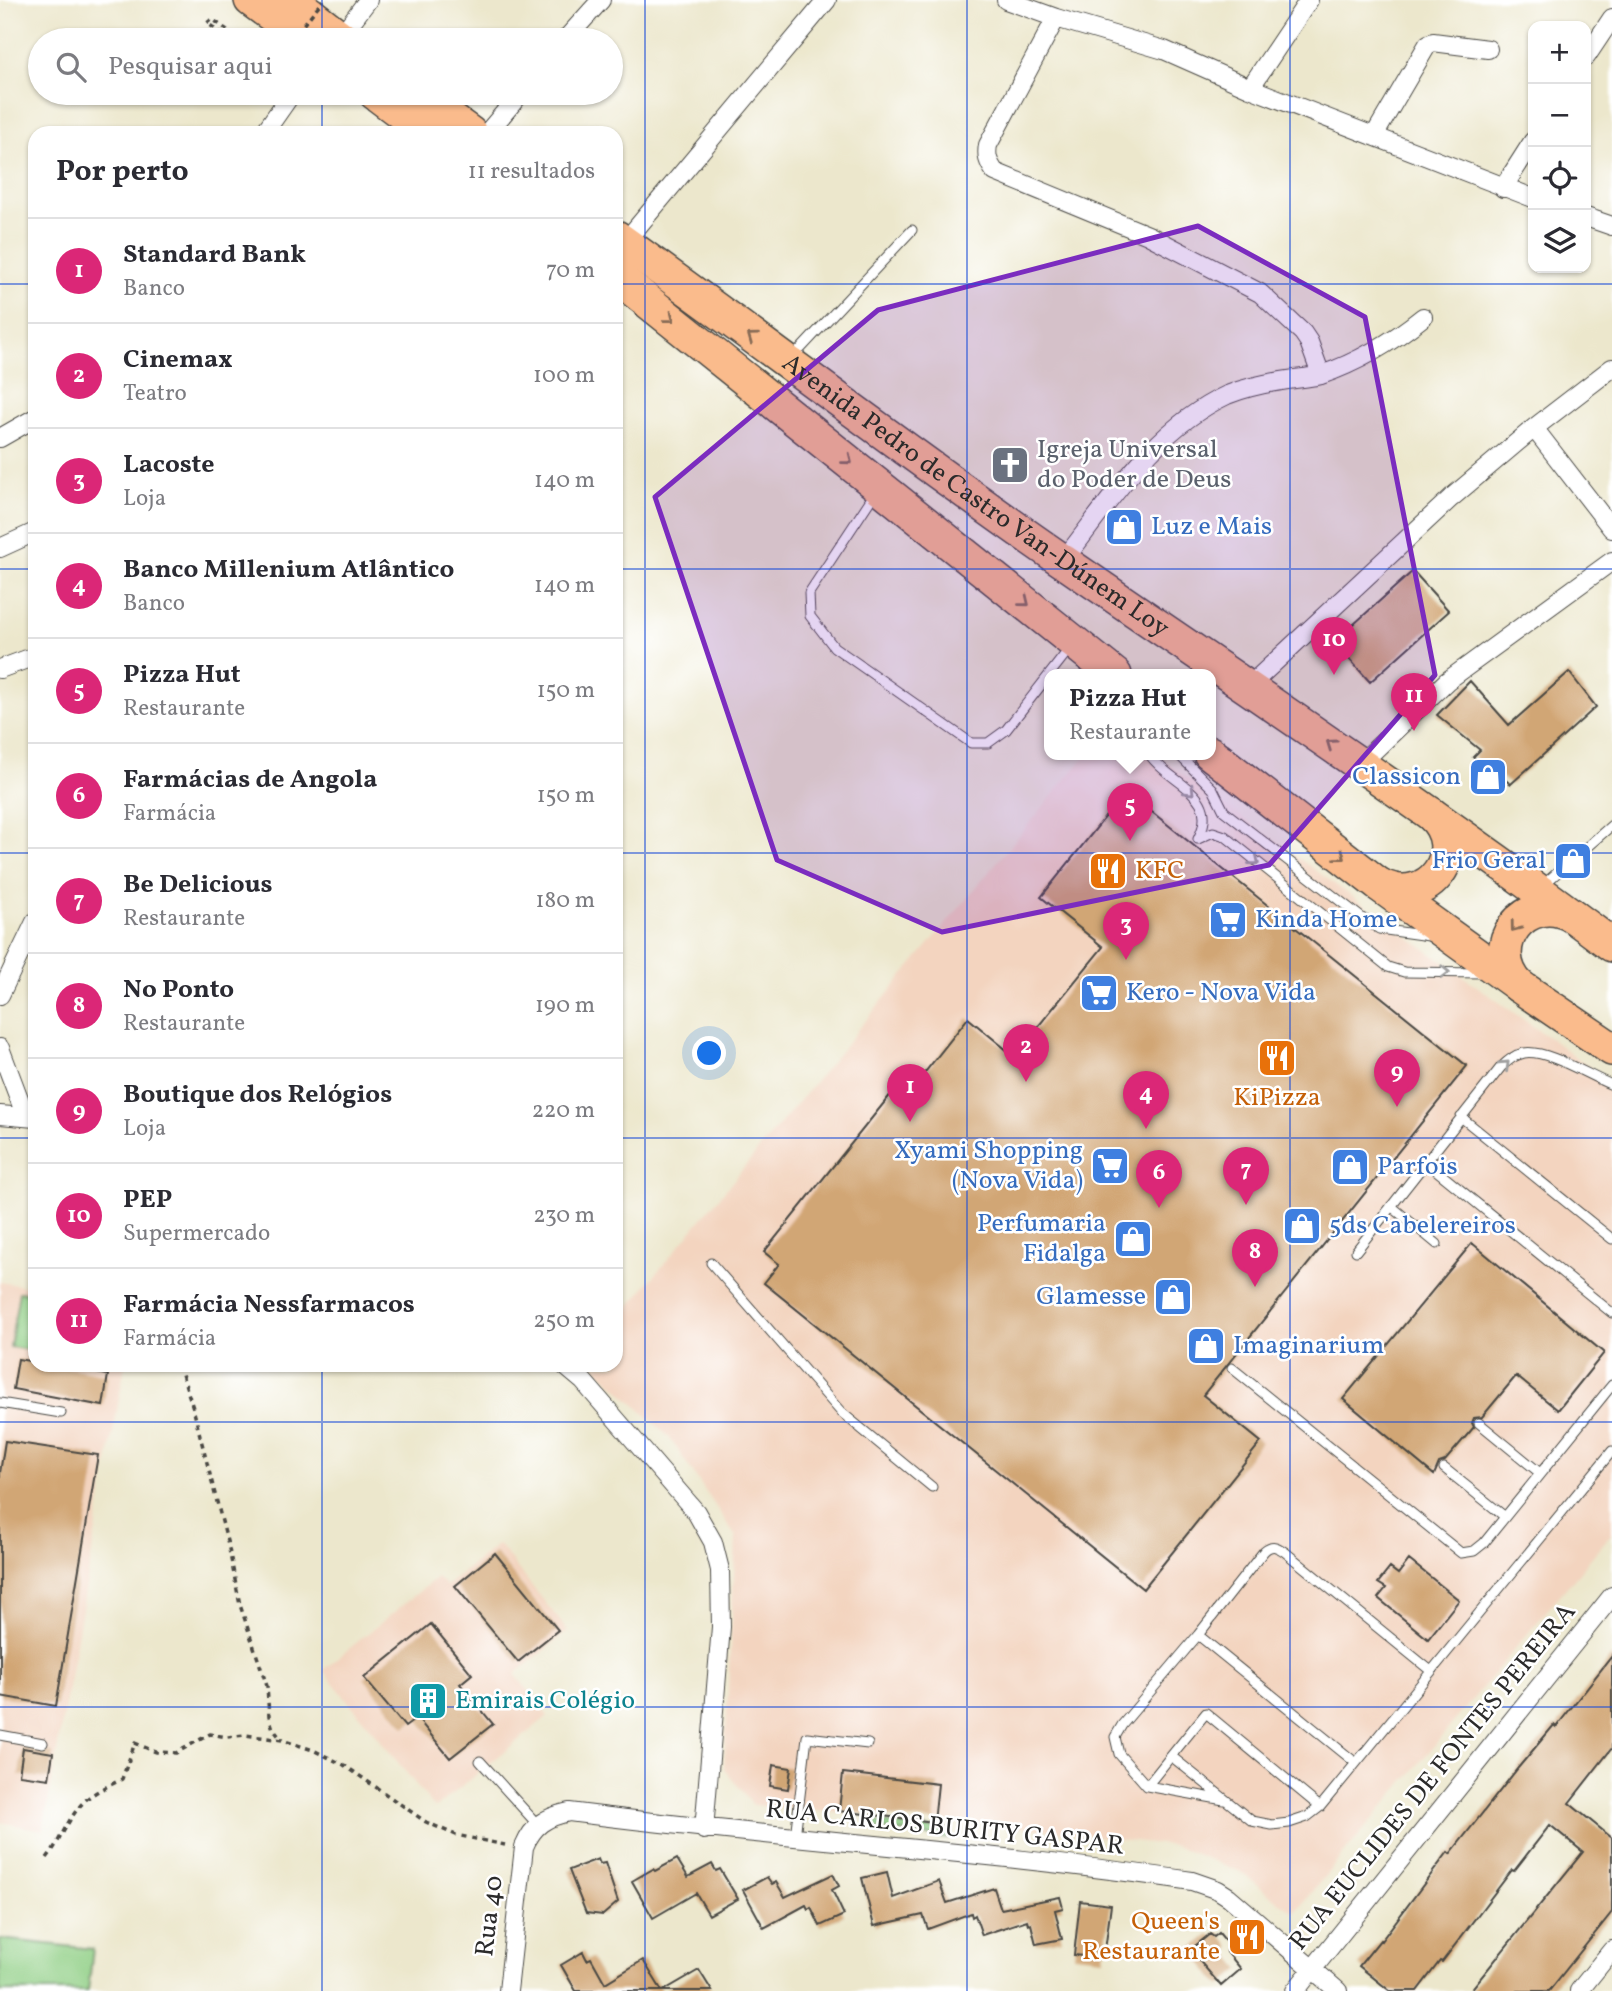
<!DOCTYPE html>
<html lang="pt">
<meta charset="utf-8">
<style>
:root{--surface:#fff;--page:#f7f7f7;--text:#2b2b33;--muted:#7c7c81;--line:#e1e1e2;--accent:#db2777}
body{margin:0;font-family:Vollkorn,serif;background:var(--page);color:var(--text)}
.controls{position:absolute;right:21px;top:21px;display:grid;overflow:hidden;border-radius:14px;box-shadow:0 2px 5px #0004}
.controls button{width:63px;height:63px;display:grid;place-items:center;padding:0;border:0;border-bottom:2px solid var(--line);background:var(--surface);color:var(--text);font:35px sans-serif}
.you{position:absolute;left:710px;top:1054px;width:24px;height:24px;margin:-18px;border:5px solid #fff;border-radius:50%;background:#1a73e8;box-shadow:0 0 0 10px #1a73e833}
.badge{display:grid;place-items:center;width:46px;height:46px;border-radius:50%;background:var(--accent);color:#fff;font-size:23px;font-weight:700}
.pin{position:absolute;translate:-50% -58px;filter:drop-shadow(0 2px 4px #0008)}
.pin::after{content:'';position:absolute;top:37px;width:24px;height:21px;background:inherit;clip-path:polygon(0 0,100% 0,50% 100%)}
.popup{position:absolute;left:1044px;top:669px;width:172px;height:91px;box-sizing:border-box;display:grid;place-content:center;border-radius:14px;background:var(--surface);filter:drop-shadow(0 2px 5px #0005);font-size:23px;white-space:nowrap;color:var(--muted)}
.popup b{font-size:26px;color:var(--text)}
.popup::after{content:'';position:absolute;left:50%;top:100%;margin-left:-14px;border:14px solid transparent;border-top-color:var(--surface)}
.list{margin:0;padding:0;list-style:none}
h2{display:flex;justify-content:space-between;align-items:center;height:91px;margin:0;padding:0 28px;font-size:30px}
h2 small{font-size:23px;font-weight:400;color:var(--muted)}
.list li{display:grid;grid-template-columns:46px 1fr auto;gap:21px;align-items:center;box-sizing:border-box;height:105px;padding:0 28px;border-top:2px solid var(--line)}
.list b{display:block;font-size:26px;white-space:nowrap}
.list p{margin:0;font-size:23px;white-space:nowrap;color:var(--muted)}
.list em{font-size:23px;font-style:normal;color:var(--muted)}
.icon{flex:none;width:38px;height:38px;fill:none;stroke:currentColor;stroke-width:2;stroke-linecap:round;stroke-linejoin:round}
.map{position:relative;flex:none;width:1612px;height:1991px;overflow:hidden}
.search{position:absolute;background:var(--surface);box-shadow:0 2px 5px #0004;left:28px;top:28px;width:595px;height:77px;display:flex;align-items:center;gap:18px;box-sizing:border-box;padding:0 24px;border-radius:38px;color:var(--muted);font-size:26px}
.panel{position:absolute;background:var(--surface);box-shadow:0 2px 5px #0004;left:28px;top:126px;width:595px;height:1246px;border-radius:21px}
.map>svg:first-child{display:block}
</style>
<div class="map">
<svg width="1612" height="1991" viewBox="0 0 1612 1991">
<rect width="100%" height="100%" fill="#fff"/>
<filter id="ink" filterUnits="userSpaceOnUse"><feTurbulence type="fractalNoise" baseFrequency=".0143" numOctaves="2"/><feDisplacementMap in="SourceGraphic" scale="14" xChannelSelector="R" yChannelSelector="G"/><feConvolveMatrix kernelMatrix="1 2 1 2 8 2 1 2 1" color-interpolation-filters="sRGB"/></filter>
<filter id="wash" filterUnits="userSpaceOnUse"><feTurbulence type="fractalNoise" baseFrequency=".00686" numOctaves="4" result="noise"/><feDisplacementMap in="SourceGraphic" scale="28" xChannelSelector="R" yChannelSelector="G"/><feGaussianBlur stdDeviation="1.57" result="paint"/><feColorMatrix in="noise" values="0 0 0 0 0 0 0 0 0 0 0 0 0 0 0 0 0 1.4 0 .05"/><feComposite in="paint" operator="in"/></filter>
<g filter="url(#wash)">
<rect width="100%" height="100%" fill="#ece7cc"/>
<path fill="#f3d4bf" d="M1086 755H1155L1612 1083V1533L1294 1913 1239 1871 1175 1846 1032 1828 753 1805 724 1768 736 1537 669 1437 593 1365H616V1322Z
M0 1282 35 1288V1365H125L43 1830 0 1822Z
M498 1544 568 1631 515 1674 548 1716 435 1808 323 1670 437 1577 446 1586Z"/>
<path fill="#90cf85" stroke="#5e7d58" stroke-width="2" d="M19 1292 35 1294V1351L10 1347Z
M867 1821 950 1831 949 1839 867 1827Z
M0 1939 93 1949 88 1991H0Z"/>
<g id="blocks">
<path fill="#d1a674" d="M1413 571 1449 611 1370 682 1334 642Z
M1569 672 1596 707 1511 784 1473 757 1480 750 1437 715 1470 681 1509 725Z
M1126 791 1467 1066 1203 1395 1261 1442 1143 1589 764 1283 779 1264 764 1252 908 1073 918 1081 968 1018 1014 1056 1103 947 1041 897Z
M1472 1243 1604 1353 1558 1410 1516 1376 1482 1417 1474 1418 1472 1423 1474 1427 1445 1461 1439 1463 1434 1475 1343 1399Z
M18 1359 35 1362V1365H52L108 1375 103 1406 13 1389Z
M5 1441 98 1455 56 1706 0 1696V1473Z
M495 1553 558 1630 518 1662 455 1586Z
M1409 1560 1459 1600 1428 1639 1378 1598 1386 1588 1378 1583 1390 1568 1398 1574Z
M431 1624 472 1674 460 1684 493 1724 450 1758 417 1718 405 1727 364 1678Z
M1612 1656V1748L1569 1803 1612 1838V1912L1549 1991H1470L1583 1852 1550 1825 1514 1871 1512 1870 1442 1962 1440 1961 1417 1991H1390L1359 1966 1380 1940 1381 1941 1448 1852 1450 1854 1518 1768 1554 1725 1556 1727Z
M23 1748 53 1753 49 1779 19 1775Z
M773 1765 791 1768 788 1789 770 1786Z
M843 1773 938 1784 934 1822 839 1811Z
M598 1859 600 1864 605 1863 618 1902 603 1915 586 1913 569 1870Z
M677 1859 688 1877 712 1864 716 1871 720 1869 738 1899 709 1915 696 1893 653 1918 632 1881 653 1869 655 1871Z
M887 1872 893 1898 939 1881 947 1903 994 1888 1001 1909 1060 1897 1063 1908 1055 1910 1062 1939 1036 1944 1031 1924 1028 1925 1027 1920 982 1935 975 1915 972 1917 971 1913 928 1929 923 1915 874 1926 862 1878Z
M833 1874 839 1886 832 1890 844 1915 820 1926 811 1907 808 1909 806 1905 764 1928 743 1890 767 1877 772 1884 776 1882 785 1897Z
M1080 1901 1111 1905 1104 1958 1074 1955Z
M1219 1933 1231 1947 1226 1951 1241 1969 1221 1986 1190 1950 1210 1934 1214 1937Z
M583 1952 587 1960 591 1958 605 1983 643 1960 662 1991H576L561 1965Z
M699 1970 712 1991H663Z"/>
</g>
</g>
<g filter="url(#ink)">
<use href="#blocks" fill-opacity="0" stroke="#484743" stroke-width="2"/>
<g fill="none" stroke-linecap="round" stroke-linejoin="round">
<defs>
<path id="lane" d="M793 357 912 230
M875 493 809 593 810 616 834 647 971 743H988L1006 730 1070 648
M1150 755C1170 785 1222 793 1198 839
M1179 755 1213 789 1224 811 1362 918 1379 929 1429 936
M1198 839 1213 832 1225 836 1388 967 1404 972 1483 973
M1542 886 1612 825
M1461 1117 1612 1239
M1426 1162 1612 1313
M1391 1206 1437 1244
M1356 1251 1501 1067C1508 1061 1514 1055 1524 1053 1547 1049 1589 1076 1612 1085
M711 1263 841 1412 932 1487
M1232 1368 1461 1553 1474 1551 1484 1543 1612 1385
M0 1403 61 1413
M1479 1423 1540 1473
M1444 1468 1504 1516
M1198 1635 1356 1763
M0 1735 43 1743
M480 1761 537 1824
M1147 1786 1171 1756
M1224 1800 1147 1786 1119 1754 1115 1737 1122 1725 1198 1635 1264 1551C1272 1544 1276 1546 1285 1552L1431 1671
M1320 1807 1206 1713 1171 1756 1252 1821 1272 1825 1289 1823 1307 1817 1320 1807 1612 1451
M795 1837 807 1737 868 1744"/>
<path id="street" d="M1006 0 1056 18 1164 50 1250 88 1533 198
M1056 18 988 145C986 156 988 162 995 172L1148 235 1260 293 1303 333 1309 342 1321 375
M340 37 368 0
M565 40 601 0
M1586 57 1612 18
M1250 88 1309 0
M264 133 292 93
M487 133 521 93
M1374 136 1428 44 1433 42 1488 49
M1503 188 1533 141
M1586 217 1612 226
M624 243 827 0
M1534 428 1612 529
M0 438 35 418
M0 548 35 532
M1063 561C1111 500 1154 429 1227 395 1249 386 1272 382 1295 379 1303 378 1313 377 1321 375 1359 362 1392 342 1423 317
M0 669 35 656
M1248 687 1451 498 1534 428 1612 368
M1360 764 1447 681 1612 561
M0 995 35 922
M0 1048 26 1117
M0 1115 35 1118
M564 1365 583 1381 696 1512 713 1542 720 1570 721 1627 704 1830
M508 1991 524 1847C533 1825 546 1817 569 1812 776 1839 985 1851 1192 1881L1218 1890 1229 1897 1338 1991
M1295 1991 1612 1596
M1579 1991 1612 1950"/>
<g id="highway">
<path d="M251 0 306 40"/>
<path d="M292 0 344 40"/>
<path d="M375 93 428 133"/>
<path d="M415 93 470 133"/>
<path id="s1" d="M616 237C766 344 912 457 1063 561 1247 688 1433 811 1612 945"/>
<path d="M616 276 1115 675"/>
<path d="M1210 753 1378 884 1525 990 1612 1049"/>
<path d="M1380 885C1429 910 1471 850 1431 814"/>
<path d="M1519 986C1482 947 1526 889 1573 916"/>
</g>
</defs>
<use href="#lane" stroke="#484743" stroke-width="11"/>
<use href="#street" stroke="#484743" stroke-width="20"/>
<use href="#highway" stroke="#484743" stroke-width="36"/>
<path stroke="#484743" stroke-width="3.5" stroke-dasharray="5 5" stroke-linecap="butt" d="M231 40 207 23 212 19 241 40
M179 1365 193 1408 229 1549 240 1605 267 1686 269 1716 273 1729 282 1740
M865 1826 867 1814
M47 1858C62 1839 69 1814 88 1798 98 1790 111 1785 122 1779L135 1743 156 1752 176 1753 210 1734 227 1737 245 1735 282 1740 313 1750 344 1765 426 1822 456 1835 505 1845"/>
<use href="#lane" stroke="#fff" stroke-width="9"/>
<use href="#street" stroke="#fff" stroke-width="18"/>
<use href="#highway" stroke="#fabb8c" stroke-width="33"/>
<path stroke="#484743" stroke-width="3.5" stroke-dasharray="5 5" stroke-linecap="butt" d="M291 40 323 0"/>
</g>
<defs><path id="oneway-chevron" d="M-2-3.5L2.5 0L-2 3.5" fill="none" stroke-width="1.6" stroke-linecap="round" stroke-linejoin="round" transform="scale(1.75)"/></defs>
<g stroke="#886c57">
<use href="#oneway-chevron" transform="translate(670 318) rotate(38)"/>
<use href="#oneway-chevron" transform="translate(752 337) rotate(-144)"/>
<use href="#oneway-chevron" transform="translate(848 460) rotate(39)"/>
<use href="#oneway-chevron" transform="translate(1025 602) rotate(39)"/>
<use href="#oneway-chevron" transform="translate(1331 744) rotate(-145)"/>
<use href="#oneway-chevron" transform="translate(1341 856) rotate(38)"/>
<use href="#oneway-chevron" transform="translate(1515 927) rotate(127)"/>
</g>
<g stroke="#a0a0a0">
<use href="#oneway-chevron" transform="translate(1190 791) rotate(45)"/>
<use href="#oneway-chevron" transform="translate(1255 861) rotate(39)"/>
<use href="#oneway-chevron" transform="translate(1445 972) rotate(1)"/>
<use href="#oneway-chevron" transform="translate(1505 1065) rotate(-43)"/>
</g>
</g>
<path fill="#7b2cbf" fill-opacity="0.2" stroke="#7b2cbf" stroke-width="5" stroke-linejoin="round" d="M1198 226 1365 317 1435 675 1269 865 942 932 777 860 655 497 878 310Z"/>
<path fill="none" stroke="#1d4ed8" stroke-width="2" stroke-opacity="0.55" d="M322 0V40M645 0V1991M967 0V1991M1290 0V1991M322 93V133M0 284H35M616 284H1612M0 569H35M616 569H1612M0 853H35M616 853H1612M0 1138H35M616 1138H1612M322 1365V1991M0 1422H1612M0 1707H1612"/>
<defs>
<symbol id="church-square" viewBox="-11 -11 22 22"><rect x="-9" y="-9" width="18" height="18" rx="4" fill="#6b7280" stroke="#fff"/><path d="M-1.2-6h2.4v3.5h3.3v2.4h-3.3V6h-2.4V-.1h-3.3v-2.4h3.3Z" fill="#fff"/></symbol>
<symbol id="shop-square" viewBox="-11 -11 22 22"><rect x="-9" y="-9" width="18" height="18" rx="4" fill="#3f7fe0" stroke="#fff"/><path d="M-5-2.5h2.3a2.7 3.5 0 0 1 5.4 0H5L5.5 6h-11ZM-1.5-2.5h3a1.5 2.3 0 0 0-3 0Z" fill="#fff"/></symbol>
<symbol id="restaurant-square" viewBox="-11 -11 22 22"><rect x="-9" y="-9" width="18" height="18" rx="4" fill="#e8710a" stroke="#fff"/><path d="M-5-6h1v4h1v-4h1v4h1v-4h1v5L-1.5 .5V6h-2V.5L-5-1ZM5-6V6H3V1.5H1.5Q1.5-4 5-6Z" fill="#fff"/></symbol>
<symbol id="supermarket-square" viewBox="-11 -11 22 22"><rect x="-9" y="-9" width="18" height="18" rx="4" fill="#3f7fe0" stroke="#fff"/><path d="M-6-5.5h2.5l.6 2H6L4.5 2H-2.5L-4.4-4H-6ZM-1.5 3.2a1.3 1.3 0 1 0 .1 0ZM3 3.2a1.3 1.3 0 1 0 .1 0Z" fill="#fff"/></symbol>
<symbol id="building-square" viewBox="-11 -11 22 22"><rect x="-9" y="-9" width="18" height="18" rx="4" fill="#0f9aa8" stroke="#fff"/><path d="M-4-6H4V6H1V3H-1V6H-4ZM-2.5-4.3h1.7v1.8h-1.7ZM.8-4.3h1.7v1.8H.8ZM-2.5-1h1.7V.8h-1.7ZM.8-1h1.7V.8H.8Z" fill="#fff"/></symbol>
</defs>
<g fill-rule="evenodd">
<use href="#church-square" x="988" y="443" width="44" height="44"/>
<use href="#shop-square" x="1102" y="505" width="44" height="44"/>
<use href="#shop-square" x="1466" y="755" width="44" height="44"/>
<use href="#shop-square" x="1551" y="839" width="44" height="44"/>
<use href="#restaurant-square" x="1086" y="849" width="44" height="44"/>
<use href="#supermarket-square" x="1206" y="898" width="44" height="44"/>
<use href="#supermarket-square" x="1077" y="971" width="44" height="44"/>
<use href="#restaurant-square" x="1255" y="1036" width="44" height="44"/>
<use href="#supermarket-square" x="1088" y="1144" width="44" height="44"/>
<use href="#shop-square" x="1328" y="1145" width="44" height="44"/>
<use href="#shop-square" x="1280" y="1204" width="44" height="44"/>
<use href="#shop-square" x="1111" y="1217" width="44" height="44"/>
<use href="#shop-square" x="1151" y="1275" width="44" height="44"/>
<use href="#shop-square" x="1184" y="1324" width="44" height="44"/>
<use href="#building-square" x="406" y="1679" width="44" height="44"/>
<use href="#restaurant-square" x="1225" y="1915" width="44" height="44"/>
</g>
<g text-anchor="middle" dominant-baseline="central" stroke-width="5" stroke-linejoin="round" paint-order="stroke">
<g font-size="26" fill="#5b616d" stroke="#fff" text-anchor="start">
<text x="1037" y="450">Igreja Universal<tspan x="1037" dy="30">do Poder de Deus</tspan></text>
</g>
<g font-size="26" fill="#2b2b2b" stroke="#fff">
<text stroke="none"><textPath href="#s1" startOffset="443">Avenida Pedro de Castro Van-Dúnem Loy</textPath></text>
<text transform="translate(1433 1777) rotate(-51)">RUA EUCLIDES DE FONTES PEREIRA</text>
<text transform="translate(945 1828) rotate(6)">RUA CARLOS BURITY GASPAR</text>
<text transform="translate(490 1916) rotate(-83)">Rua 40</text>
</g>
<g font-size="26" fill="#366cbe" stroke="#fff" text-anchor="start">
<text x="1151" y="527">Luz e Mais</text>
<text x="1461" y="777" text-anchor="end">Classicon</text>
<text x="1546" y="861" text-anchor="end">Frio Geral</text>
<text x="1255" y="920">Kinda Home</text>
<text x="1126" y="993">Kero - Nova Vida</text>
<text x="1083" y="1151" text-anchor="end">Xyami Shopping<tspan x="1083" dy="30">(Nova Vida)</tspan></text>
<text x="1377" y="1167">Parfois</text>
<text x="1106" y="1224" text-anchor="end">Perfumaria<tspan x="1106" dy="30">Fidalga</tspan></text>
<text x="1329" y="1226">5ds Cabelereiros</text>
<text x="1146" y="1297" text-anchor="end">Glamesse</text>
<text x="1233" y="1346">Imaginarium</text>
</g>
<g font-size="26" fill="#c56008" stroke="#fff" text-anchor="start">
<text x="1135" y="871">KFC</text>
<text x="1277" y="1098" text-anchor="middle">KiPizza</text>
<text x="1220" y="1922" text-anchor="end">Queen's<tspan x="1220" dy="30">Restaurante</tspan></text>
</g>
<g font-size="26" fill="#0d838f" stroke="#fff" text-anchor="start">
<text x="455" y="1701">Emirais Colégio</text>
</g>
</g>
</svg>
<div class="controls">
<button>+</button>
<button>−</button>
<button><svg class="icon" aria-label="locate" viewBox="0 0 24 24"><circle cx="12" cy="12" r="6"/><path d="M12 2v4M12 18v4M2 12h4M18 12h4"/></svg></button>
<button><svg class="icon" aria-label="layers" viewBox="0 0 24 24"><path d="M12 4l9 5-9 5-9-5zM3 14l9 5 9-5"/></svg></button>
</div>
<div class="you"></div>
<div class="pin badge" style="left:910px;top:1122px">1</div>
<div class="pin badge" style="left:1026px;top:1082px">2</div>
<div class="pin badge" style="left:1126px;top:960px">3</div>
<div class="pin badge" style="left:1146px;top:1129px">4</div>
<div class="pin badge" style="left:1130px;top:841px">5</div>
<div class="popup"><b>Pizza Hut</b>Restaurante</div>
<div class="pin badge" style="left:1159px;top:1208px">6</div>
<div class="pin badge" style="left:1246px;top:1205px">7</div>
<div class="pin badge" style="left:1255px;top:1287px">8</div>
<div class="pin badge" style="left:1397px;top:1107px">9</div>
<div class="pin badge" style="left:1334px;top:675px">10</div>
<div class="pin badge" style="left:1414px;top:731px">11</div>
<div class="search"><svg class="icon" aria-label="search" viewBox="0 0 24 24"><circle cx="10" cy="10" r="6"/><path d="M15 15l6 6"/></svg>Pesquisar aqui</div>
<section class="panel">
<h2>Por perto<small>11 resultados</small></h2>
<ul class="list">
<li><span class="badge">1</span><div><b>Standard Bank</b><p>Banco</p></div><em>70 m</em></li>
<li><span class="badge">2</span><div><b>Cinemax</b><p>Teatro</p></div><em>100 m</em></li>
<li><span class="badge">3</span><div><b>Lacoste</b><p>Loja</p></div><em>140 m</em></li>
<li><span class="badge">4</span><div><b>Banco Millenium Atlântico</b><p>Banco</p></div><em>140 m</em></li>
<li><span class="badge">5</span><div><b>Pizza Hut</b><p>Restaurante</p></div><em>150 m</em></li>
<li><span class="badge">6</span><div><b>Farmácias de Angola</b><p>Farmácia</p></div><em>150 m</em></li>
<li><span class="badge">7</span><div><b>Be Delicious</b><p>Restaurante</p></div><em>180 m</em></li>
<li><span class="badge">8</span><div><b>No Ponto</b><p>Restaurante</p></div><em>190 m</em></li>
<li><span class="badge">9</span><div><b>Boutique dos Relógios</b><p>Loja</p></div><em>220 m</em></li>
<li><span class="badge">10</span><div><b>PEP</b><p>Supermercado</p></div><em>230 m</em></li>
<li><span class="badge">11</span><div><b>Farmácia Nessfarmacos</b><p>Farmácia</p></div><em>250 m</em></li>
</ul>
</section>
</div>
